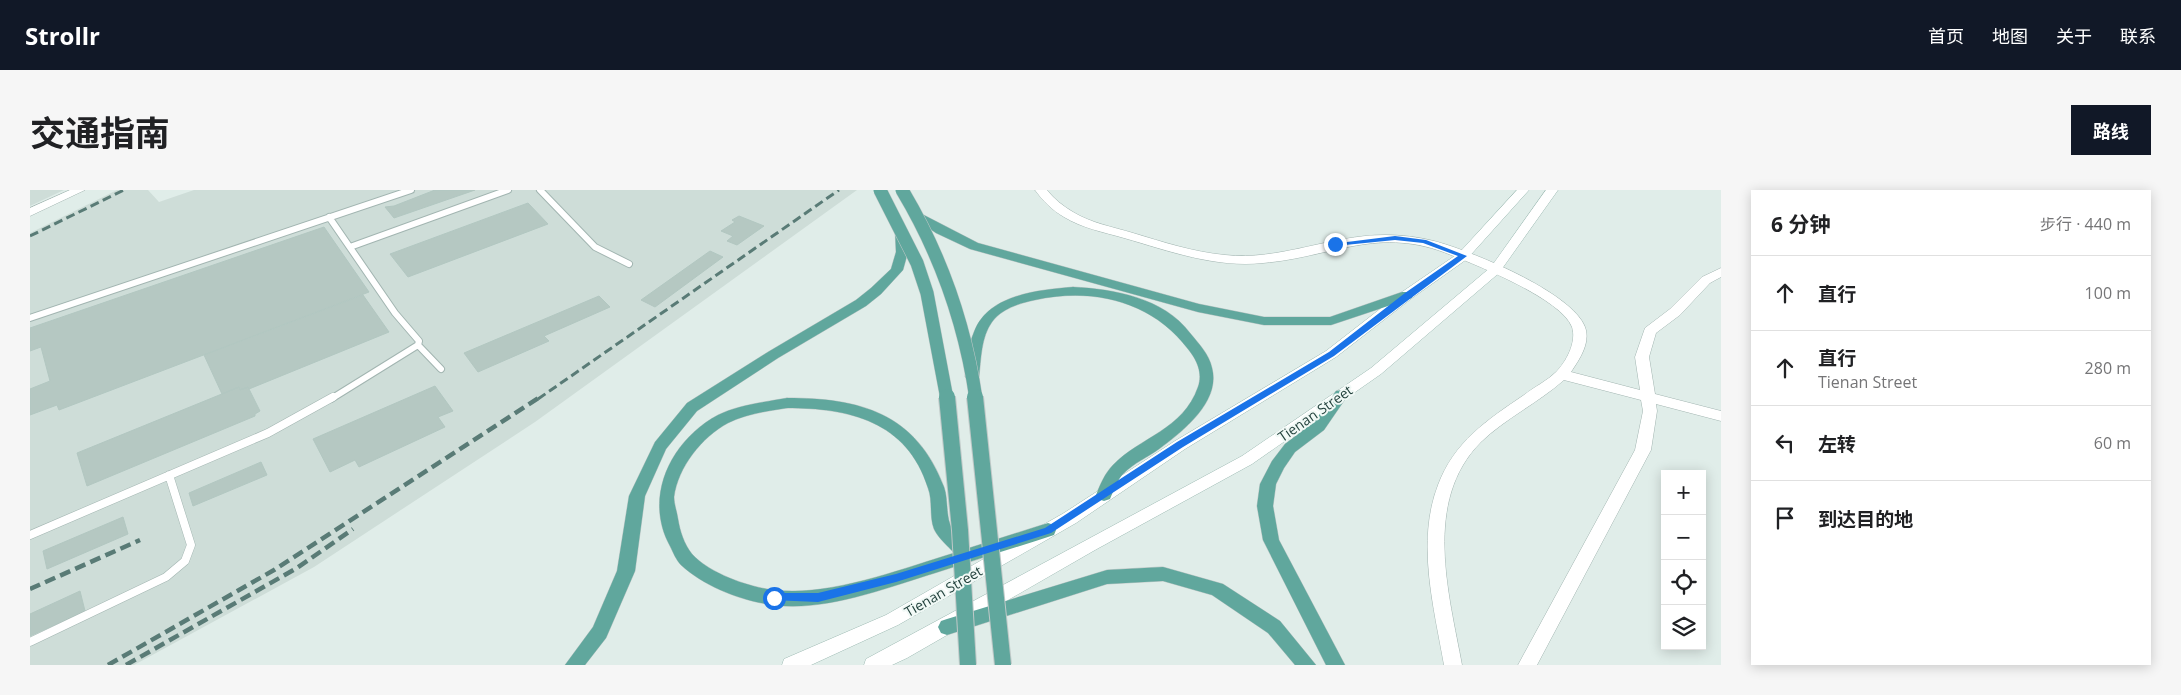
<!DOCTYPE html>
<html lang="zh">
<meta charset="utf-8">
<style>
:root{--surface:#fff;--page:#f6f6f6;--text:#202124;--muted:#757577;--line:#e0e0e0;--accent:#111827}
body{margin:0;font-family:"Open Sans","Noto Sans SC",sans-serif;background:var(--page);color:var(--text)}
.controls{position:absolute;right:15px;bottom:15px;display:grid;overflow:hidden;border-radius:0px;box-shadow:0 2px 12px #0003}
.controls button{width:45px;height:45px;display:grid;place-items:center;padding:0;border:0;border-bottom:1px solid var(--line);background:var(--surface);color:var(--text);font:25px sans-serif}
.stop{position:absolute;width:15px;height:15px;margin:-11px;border:4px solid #1a73e8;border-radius:50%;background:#fff}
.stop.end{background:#1a73e8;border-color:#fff;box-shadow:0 1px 5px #0008}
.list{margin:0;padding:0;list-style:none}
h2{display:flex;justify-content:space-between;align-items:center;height:65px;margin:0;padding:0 20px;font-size:21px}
h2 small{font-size:16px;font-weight:400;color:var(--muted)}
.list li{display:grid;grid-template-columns:32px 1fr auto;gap:15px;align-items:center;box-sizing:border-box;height:75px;padding:0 20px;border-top:1px solid var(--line)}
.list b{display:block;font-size:19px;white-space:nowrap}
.list p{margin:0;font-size:16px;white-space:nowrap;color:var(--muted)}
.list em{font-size:16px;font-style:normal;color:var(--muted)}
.icon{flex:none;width:28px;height:28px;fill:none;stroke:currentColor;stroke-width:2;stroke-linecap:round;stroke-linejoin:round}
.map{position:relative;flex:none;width:1691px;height:475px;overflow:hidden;border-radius:0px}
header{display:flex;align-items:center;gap:30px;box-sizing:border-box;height:70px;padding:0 25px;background:var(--accent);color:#fff}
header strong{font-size:24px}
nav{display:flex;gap:28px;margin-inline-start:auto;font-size:18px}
.intro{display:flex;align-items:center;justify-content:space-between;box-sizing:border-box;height:120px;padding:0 30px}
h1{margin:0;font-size:35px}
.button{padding:12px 22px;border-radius:0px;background:var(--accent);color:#fff;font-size:18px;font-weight:700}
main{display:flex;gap:30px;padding:0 30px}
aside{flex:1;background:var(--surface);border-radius:0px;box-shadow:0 2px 12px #0003}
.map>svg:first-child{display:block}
</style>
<header>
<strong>Strollr</strong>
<nav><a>首页</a><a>地图</a><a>关于</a><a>联系</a></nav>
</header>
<div class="intro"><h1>交通指南</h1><a class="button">路线</a></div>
<main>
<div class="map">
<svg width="1691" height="475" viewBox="0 0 1691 475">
<rect width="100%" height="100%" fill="#e0ede9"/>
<path fill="#ceddd8" d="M0 0H34L0 16Z
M87 0H118L129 12 164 0H827L505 232 284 377 104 475H0V43Z"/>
<path fill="#b5c8c2" stroke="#b2c7c1" d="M405 0H445L364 28 355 17 364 16Z
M498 13 518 34 378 87 360 64Z
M709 26 734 36 707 55 697 51 703 46 691 41 705 32 702 30Z
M294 37 339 102 29 220 27 215 0 225V199L20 191 11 157 0 161V138Z
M680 61 693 67 625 117 611 110Z
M333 105 359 142 219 199 218 197 210 200 209 197 192 204 174 165Z
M569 106 580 117 514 146 519 151 448 182 434 163Z
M405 196 423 221 408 227 415 237 329 277 325 270 300 282 283 249Z
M209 197 210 200 218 197 230 221 225 224V226L57 296 47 263Z
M231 272 237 285 163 316 159 303Z
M93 327 98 344 17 379 13 361Z
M50 401 55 421 0 446V424Z"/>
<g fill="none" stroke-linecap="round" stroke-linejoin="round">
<defs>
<path id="service-far1" d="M510 0 565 57 599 74
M299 27 365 123 389 151 388 155 411 179
M320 57 478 0
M0 128 381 0
M301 209 388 155"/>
<path id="service" d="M0 345 238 243 303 207
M0 452 136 387 155 371 161 355 139 285"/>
<path id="minor" d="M40 0H55L0 26V18Z
M1005 0H1017C1024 9 1033 16 1043 22 1061 33 1083 37 1103 43 1133 52 1163 62 1195 65 1250 71 1300 45 1355 45 1371 45 1388 47 1404 51 1439 60 1542 102 1555 137 1561 153 1549 170 1541 182L1610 200 1605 167 1615 138 1640 119 1672 87 1691 78V87L1680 93 1650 125 1626 143 1619 167 1625 204 1691 221V231L1626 214 1627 221 1621 260 1507 475H1488L1605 260 1613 221 1611 210 1534 190C1508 213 1476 228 1451 252 1392 311 1419 404 1432 475H1414C1404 418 1386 352 1408 295 1424 252 1457 230 1494 205 1504 197 1517 191 1526 182 1536 172 1547 152 1542 137 1531 109 1449 76 1421 65 1349 35 1303 67 1233 73 1185 78 1139 61 1094 48 1073 42 1052 38 1034 27 1022 20 1013 11 1005 0Z"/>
<path id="secondary" d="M1487 0H1499L1437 69 1382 108 1306 167 1155 259 1046 333 868 435 781 475H752L754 469 856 425 1034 323 1145 251 1296 161 1372 102 1429 63Z
M1516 0H1528L1469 83 1351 184 1222 274 1065 360 877 468 862 475H834L836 469 1212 266 1341 178 1461 77Z"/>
<path id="primary" d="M888 22 948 53 1169 114 1234 127H1300L1372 102H1382L1383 105 1382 108 1301 135H1234L1168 122 940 59 906 43 884 28 882 26Z
M871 35 877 39 878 62 873 80 851 104 836 116 748 168 667 221 636 259 615 306 605 381 576 448 555 475H535L563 437 587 381 599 306 625 252 657 213 738 162 826 110 841 98 861 79 866 62 865 39Z
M1043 97C1084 99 1134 108 1160 143 1169 154 1179 164 1182 178 1191 212 1152 242 1129 259 1118 267 1104 273 1094 283 1087 290 1084 300 1080 309L1074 311 1068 309 1066 305C1070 295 1075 283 1083 275 1110 247 1153 240 1168 197 1173 183 1167 170 1158 159 1122 111 1062 97 1005 110 990 113 971 119 962 132 951 147 951 170 949 187L942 192 935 187C937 172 938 156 944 142 958 104 1009 100 1043 97Z
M1311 200 1318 205 1294 240 1265 262 1254 278 1246 294 1243 316 1249 350 1315 475H1296L1233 350 1227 316 1230 294 1242 271 1255 254 1284 232 1306 201Z
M757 208C830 208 886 223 914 297 918 308 916 323 920 334 923 343 935 349 939 358L1018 333 1024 335 1026 340 1024 345C984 358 945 370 905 383 856 398 795 422 743 415 712 411 675 397 651 375 646 370 643 362 640 356 613 307 641 250 688 225 708 215 735 212 757 208ZM757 218C819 218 877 231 898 298 903 311 899 326 904 339 908 348 918 356 924 363 871 379 799 407 744 400 718 397 679 383 662 364 654 354 650 341 648 329 647 322 644 314 644 307 648 277 672 247 698 233 716 224 738 221 757 218Z
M1133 377 1193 394 1250 431 1286 475H1265L1238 443 1182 405 1133 391 1077 394 917 445 911 443 908 437 911 431 917 429 1077 380Z"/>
</defs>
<use href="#service-far1" stroke="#a2b5b1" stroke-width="8"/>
<use href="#service" stroke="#a2b5b1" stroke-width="9"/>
<use href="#minor" stroke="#a2b5b1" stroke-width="1"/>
<use href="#secondary" stroke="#9dbab3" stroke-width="1"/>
<use href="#primary" stroke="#c0c9c8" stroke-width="1"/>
<use href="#service-far1" stroke="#fff" stroke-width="6"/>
<use href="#service" stroke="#fff" stroke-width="8"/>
<use href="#minor" fill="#fff" fill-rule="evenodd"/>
<use href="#secondary" fill="#fff" fill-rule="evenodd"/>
<use href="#primary" fill="#60a79d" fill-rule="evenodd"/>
<path stroke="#597b76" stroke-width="3" stroke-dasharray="9 4.5" stroke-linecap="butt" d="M0 46 94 0
M508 209 809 0"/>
<path stroke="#597b76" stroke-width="4.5" stroke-dasharray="11 5.5" stroke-linecap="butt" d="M0 399 110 350
M78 475 244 380 510 207
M96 475 267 378 323 339"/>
<defs>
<path id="primary-bridge-far1" d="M850 0 887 73 897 103 917 209
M872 0C911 65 935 133 946 209"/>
<path id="primary-bridge" d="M917 207 930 340 938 475
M945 207 973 475"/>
</defs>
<use href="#primary-bridge-far1" stroke="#c0c9c8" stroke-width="14" stroke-linecap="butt"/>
<use href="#primary-bridge" stroke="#c0c9c8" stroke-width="18" stroke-linecap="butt"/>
<use href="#primary-bridge-far1" stroke="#60a79d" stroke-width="13"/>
<use href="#primary-bridge" stroke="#60a79d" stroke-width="16"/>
</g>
<path fill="#1a73e8" d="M1365 46 1396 50 1437 66 1304 166 1153 257 1021 343 866 392 788 412 741 410 739 408 744 403H788L866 384 1015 338 1147 252 1299 162 1375 103 1428 66 1393 53 1365 50 1305 56 1301 54Z"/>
<g text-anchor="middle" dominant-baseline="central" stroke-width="4" stroke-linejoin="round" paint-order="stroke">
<g font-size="14" fill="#1f3f3a" stroke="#f1f9f6">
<text transform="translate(1285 223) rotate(-35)">Tienan Street</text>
<text transform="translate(913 401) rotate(-30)">Tienan Street</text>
</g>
</g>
</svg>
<div class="controls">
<button>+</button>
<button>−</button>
<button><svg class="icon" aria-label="locate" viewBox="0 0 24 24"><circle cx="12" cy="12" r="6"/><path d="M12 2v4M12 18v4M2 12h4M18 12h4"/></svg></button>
<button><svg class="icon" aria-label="layers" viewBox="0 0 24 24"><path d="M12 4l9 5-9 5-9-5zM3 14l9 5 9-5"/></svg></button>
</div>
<div class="stop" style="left:744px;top:408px"></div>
<div class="stop end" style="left:1305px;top:54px"></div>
</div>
<aside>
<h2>6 分钟<small>步行 · 440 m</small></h2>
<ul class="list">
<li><svg class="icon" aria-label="ahead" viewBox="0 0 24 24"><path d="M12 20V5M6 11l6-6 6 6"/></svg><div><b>直行</b></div><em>100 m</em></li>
<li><svg class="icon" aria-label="ahead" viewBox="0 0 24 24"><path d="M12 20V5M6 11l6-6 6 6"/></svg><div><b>直行</b><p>Tienan Street</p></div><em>280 m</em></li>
<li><svg class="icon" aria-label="left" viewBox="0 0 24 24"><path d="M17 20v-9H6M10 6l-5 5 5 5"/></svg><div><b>左转</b></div><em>60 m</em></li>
<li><svg class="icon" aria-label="arrive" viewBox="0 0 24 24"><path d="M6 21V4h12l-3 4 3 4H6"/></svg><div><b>到达目的地</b></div></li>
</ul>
</aside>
</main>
